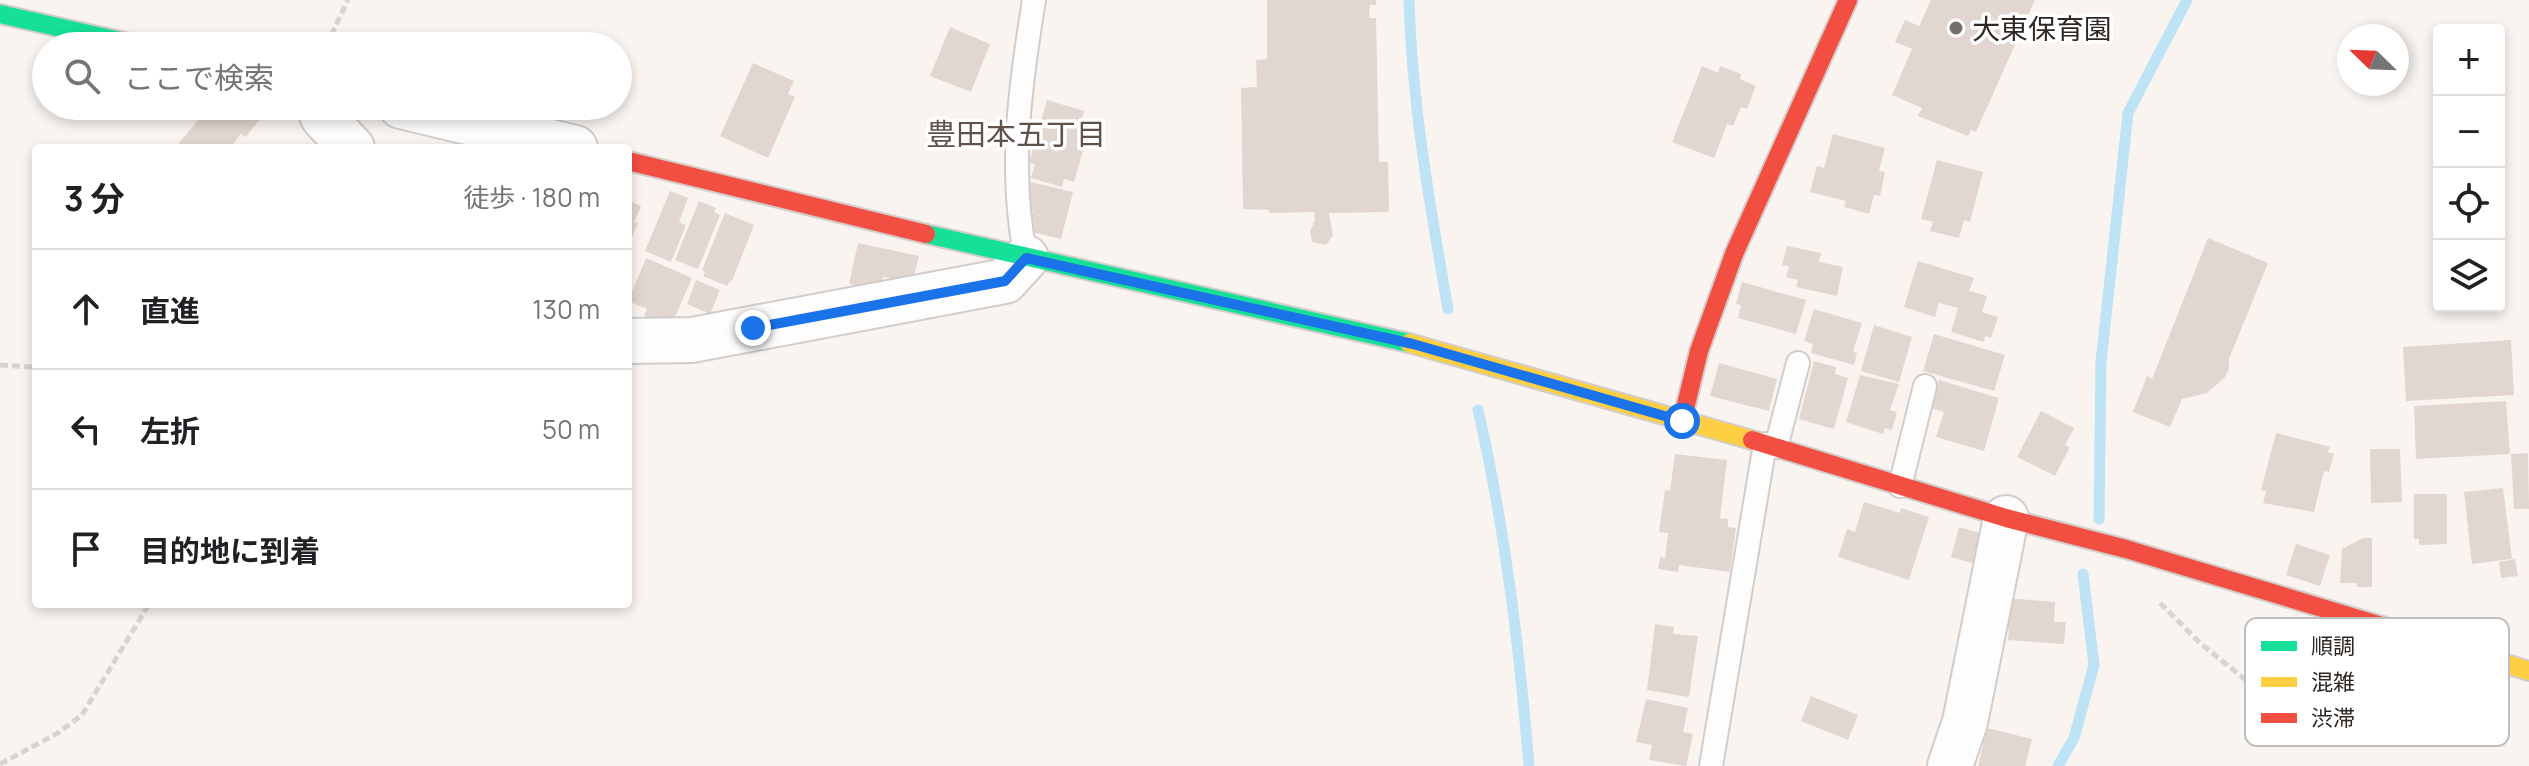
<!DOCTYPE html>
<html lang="ja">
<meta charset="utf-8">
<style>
:root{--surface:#fff;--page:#f6f6f6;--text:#202124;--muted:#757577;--line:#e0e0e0}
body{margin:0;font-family:Manrope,"Noto Sans JP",sans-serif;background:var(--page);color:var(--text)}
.controls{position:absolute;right:24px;top:24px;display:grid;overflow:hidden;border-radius:8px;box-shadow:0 4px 12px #0003}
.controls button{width:72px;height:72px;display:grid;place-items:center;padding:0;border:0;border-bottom:2px solid var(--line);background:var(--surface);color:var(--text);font:40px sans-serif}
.compass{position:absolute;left:2337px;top:24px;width:72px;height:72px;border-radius:50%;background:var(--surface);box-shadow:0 4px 12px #0003;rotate:293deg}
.stop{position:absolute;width:24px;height:24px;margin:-18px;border:6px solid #1a73e8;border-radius:50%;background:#fff}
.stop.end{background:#1a73e8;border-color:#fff;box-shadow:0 2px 8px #0008}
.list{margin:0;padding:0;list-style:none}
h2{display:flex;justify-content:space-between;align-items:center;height:104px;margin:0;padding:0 32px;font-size:34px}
h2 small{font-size:26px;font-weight:400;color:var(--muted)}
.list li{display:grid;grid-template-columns:52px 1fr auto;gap:24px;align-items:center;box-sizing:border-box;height:120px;padding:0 32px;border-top:2px solid var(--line)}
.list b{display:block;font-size:30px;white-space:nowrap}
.list em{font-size:26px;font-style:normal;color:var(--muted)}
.icon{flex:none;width:44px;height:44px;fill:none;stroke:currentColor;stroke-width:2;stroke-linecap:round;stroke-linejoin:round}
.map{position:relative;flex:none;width:2529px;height:766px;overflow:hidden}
.search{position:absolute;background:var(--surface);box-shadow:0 4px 12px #0003;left:32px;top:32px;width:600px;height:88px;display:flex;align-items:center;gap:20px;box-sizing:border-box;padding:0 28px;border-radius:44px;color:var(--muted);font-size:30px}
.panel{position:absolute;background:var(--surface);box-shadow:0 4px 12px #0003;left:32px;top:144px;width:600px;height:464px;border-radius:8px}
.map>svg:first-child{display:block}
</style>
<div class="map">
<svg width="2529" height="766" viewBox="0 0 2529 766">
<rect width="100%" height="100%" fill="#f9f4f0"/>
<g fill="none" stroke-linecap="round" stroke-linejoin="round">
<path stroke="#bde3f4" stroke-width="11" d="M1409 0C1412 104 1430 207 1448 309
M1478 410C1505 527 1519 646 1529 766
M2099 519 2101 362 2128 113 2187 0
M2058 766 2074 738 2094 665 2083 574"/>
</g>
<path fill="#e2d6d1" d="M1267 0H1376V5H1370L1369 18H1376L1379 162H1388L1389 212 1329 213 1333 235 1326 245 1312 242 1310 232 1315 220 1314 212 1269 213V210L1243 209 1241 88 1257 87 1256 60 1267 59Z
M1931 0H2035L1976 132 1971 130 1968 136 1918 116 1922 108 1892 95 1912 49 1895 42 1905 20 1919 26Z
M950 27 990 44 971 92 930 76Z
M753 63 794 81 788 94 795 97 768 158 720 136Z
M1702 66 1718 73 1720 66 1741 74 1740 79 1756 86 1747 109 1741 107 1733 126 1727 124 1714 158 1672 142Z
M1047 100 1084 111 1079 131 1088 133 1074 182 1064 179 1062 187 1031 178 1035 164 1029 163Z
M210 106H229L238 113 243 107 259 120 246 137 241 134 230 148H175Z
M1833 134 1885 148 1879 171 1885 172 1880 196 1874 195 1869 214 1844 207 1846 201 1810 192 1817 166 1824 168Z
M1937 160 1983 172 1970 222 1964 220 1959 238 1930 231 1933 222 1921 219Z
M1031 182 1073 192 1061 239 1028 231 1033 210 1025 208Z
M670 191 688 198 679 222 686 225 671 262 645 251Z
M628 200 641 206 634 222 638 223 628 246Z
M699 201 716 208 714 212 720 215 698 269 675 260Z
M725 213 754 225 732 281 730 280 727 286 703 276 705 272 702 270Z
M2208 238 2268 263 2229 359V369L2225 377 2207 393 2182 399 2170 427 2133 412 2147 376 2152 379Z
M858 243 919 256 912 283 883 277 880 290 849 284Z
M1787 246 1821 253 1819 262 1843 267 1837 296 1796 287 1798 280 1786 277 1789 266 1782 265Z
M646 258 692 278 672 324 663 328 643 319 647 309 628 301Z
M1918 261 1974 278 1969 291 1987 296 1982 312 1998 317 1991 338 1985 336 1984 342 1951 332 1958 308 1939 303 1935 317 1904 307Z
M696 280 720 290 710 314 687 304Z
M1742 282 1806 300 1796 334 1738 318 1741 305 1736 304Z
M1814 309 1862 323 1853 351 1857 353 1854 365 1811 353 1813 344 1804 341Z
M1874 325 1912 337 1899 382 1861 371Z
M1934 334 2005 355 1994 391 1923 371Z
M2511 340 2514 395 2406 401 2403 347Z
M1814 361 1836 367 1835 374 1848 378 1834 429 1799 419Z
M1719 363 1777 379 1769 411 1710 396Z
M1860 375 1899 384 1890 410 1897 412 1892 430 1885 428 1883 434 1846 422Z
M1939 380 1999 398 1984 451 1936 437 1944 412 1931 408Z
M2506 401 2510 454 2416 459 2414 406Z
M2041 411 2074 428 2065 445 2070 447 2055 476 2017 457Z
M2276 433 2330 447 2328 452 2334 454 2329 472 2324 471 2314 512 2263 503 2266 491 2261 490Z
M2370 449H2400L2402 502 2371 503Z
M2528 453 2529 509H2514L2511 454Z
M1675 454 1727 460 1720 518 1728 519V527L1736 528 1730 572 1679 565 1678 572 1658 569 1660 557 1665 558 1668 533 1659 532 1665 490 1670 491Z
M2503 488 2512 559 2472 564 2464 492Z
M2414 494H2447V544L2419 545V539H2414Z
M1864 502 1900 513 1901 508 1929 517 1909 580 1838 557 1847 529 1855 532Z
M1959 527 1987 535 1979 565 1951 557Z
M2363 538H2372V587H2357V583H2340L2342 549Z
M2296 544 2330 555 2320 586 2286 575Z
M2515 559 2518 576 2501 578 2499 562Z
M2005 598 2055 602 2054 622H2066L2064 644 2008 640 2009 630 2003 629Z
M1655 624 1674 627 1673 634 1698 636 1689 697 1647 690Z
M1811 696 1858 715 1848 740 1801 721Z
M1646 699 1688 708 1683 732 1693 734 1686 766 1649 760 1652 745 1636 742Z
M1987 728 2032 739 2025 766H1978Z"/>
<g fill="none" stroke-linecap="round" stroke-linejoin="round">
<defs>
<path id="lane" d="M1026 258C1008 172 1020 86 1034 0
M1776 447 1798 363
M1900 486 1925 386
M1711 766 1765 444"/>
<path id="street" d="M318 106 323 117 352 148
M401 106 575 148
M628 341 692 340 1005 281 1026 258
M1950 766 1965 722 2006 518"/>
<path id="fast" d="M0 14 142 46
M926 234 1409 343"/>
<path id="slow" d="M1409 343 1752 440
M2422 638 2529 671"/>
<path id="jam" d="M628 161 926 234
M1682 421 1699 351 1734 254 1848 0
M1752 440 2006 518 2126 549 2422 638"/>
</defs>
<use href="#lane" stroke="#d2cdc9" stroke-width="26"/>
<use href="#street" stroke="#d2cdc9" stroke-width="48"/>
<use href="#fast" stroke="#d2cdc9" stroke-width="22"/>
<use href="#slow" stroke="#d2cdc9" stroke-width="22"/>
<use href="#jam" stroke="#d2cdc9" stroke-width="22"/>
<path stroke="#d6d4d3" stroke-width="5" stroke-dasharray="8 4" stroke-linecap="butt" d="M326 46 348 0
M0 365 33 367
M2160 603 2200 643 2252 685 2285 696 2331 701 2448 690
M0 764 58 733 82 715 149 604"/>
<use href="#lane" stroke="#fefdfd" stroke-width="22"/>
<use href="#street" stroke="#fefdfd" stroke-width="44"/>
<use href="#fast" stroke="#16e098" stroke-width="18"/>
<use href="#slow" stroke="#ffcf43" stroke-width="18"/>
<use href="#jam" stroke="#f24e42" stroke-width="18"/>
</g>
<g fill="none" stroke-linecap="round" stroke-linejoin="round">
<path stroke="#1a73e8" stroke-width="10" d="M753 328 1005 281 1026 258 1413 344 1682 421"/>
</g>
<circle fill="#756f6b" stroke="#fff" stroke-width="3" cx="1956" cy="28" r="8"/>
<g text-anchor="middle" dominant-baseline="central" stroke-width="7" stroke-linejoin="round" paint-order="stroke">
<g font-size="28" fill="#2e2824" stroke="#fff" text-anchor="start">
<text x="1972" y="28">大東保育園</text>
</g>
<g font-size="30" fill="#605249" stroke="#fff">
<text x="1016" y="133">豊田本五丁目</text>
</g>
</g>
<rect x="2245" y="618" width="264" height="128" rx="12" fill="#fff" stroke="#c0bebd" stroke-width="2"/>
<rect x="2261" y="641" width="36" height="10" fill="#16e098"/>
<rect x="2261" y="677" width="36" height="10" fill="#ffcf43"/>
<rect x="2261" y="713" width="36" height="10" fill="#f24e42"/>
<g font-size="22" fill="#2e2824">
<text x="2311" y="654">順調</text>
<text x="2311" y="690">混雑</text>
<text x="2311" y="726">渋滞</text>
</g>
</svg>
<div class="controls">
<button>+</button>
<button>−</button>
<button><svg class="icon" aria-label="locate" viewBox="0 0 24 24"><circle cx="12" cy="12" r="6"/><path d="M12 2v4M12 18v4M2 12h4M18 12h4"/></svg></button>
<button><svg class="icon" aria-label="layers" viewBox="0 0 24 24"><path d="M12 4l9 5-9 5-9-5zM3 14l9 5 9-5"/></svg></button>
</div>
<svg class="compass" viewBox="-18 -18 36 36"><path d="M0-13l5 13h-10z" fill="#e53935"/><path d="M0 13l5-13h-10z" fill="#757577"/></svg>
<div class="stop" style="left:1682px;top:421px"></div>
<div class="stop end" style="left:753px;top:328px"></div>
<div class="search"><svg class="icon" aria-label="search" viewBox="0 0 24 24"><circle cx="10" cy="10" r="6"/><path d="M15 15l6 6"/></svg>ここで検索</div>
<section class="panel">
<h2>3 分<small>徒歩 · 180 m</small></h2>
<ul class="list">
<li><svg class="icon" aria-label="ahead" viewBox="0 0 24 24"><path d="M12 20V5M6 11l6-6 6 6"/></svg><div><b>直進</b></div><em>130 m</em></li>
<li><svg class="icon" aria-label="left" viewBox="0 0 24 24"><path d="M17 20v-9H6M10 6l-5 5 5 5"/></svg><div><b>左折</b></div><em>50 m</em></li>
<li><svg class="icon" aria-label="arrive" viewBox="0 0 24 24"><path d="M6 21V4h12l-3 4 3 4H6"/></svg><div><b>目的地に到着</b></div></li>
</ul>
</section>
</div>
